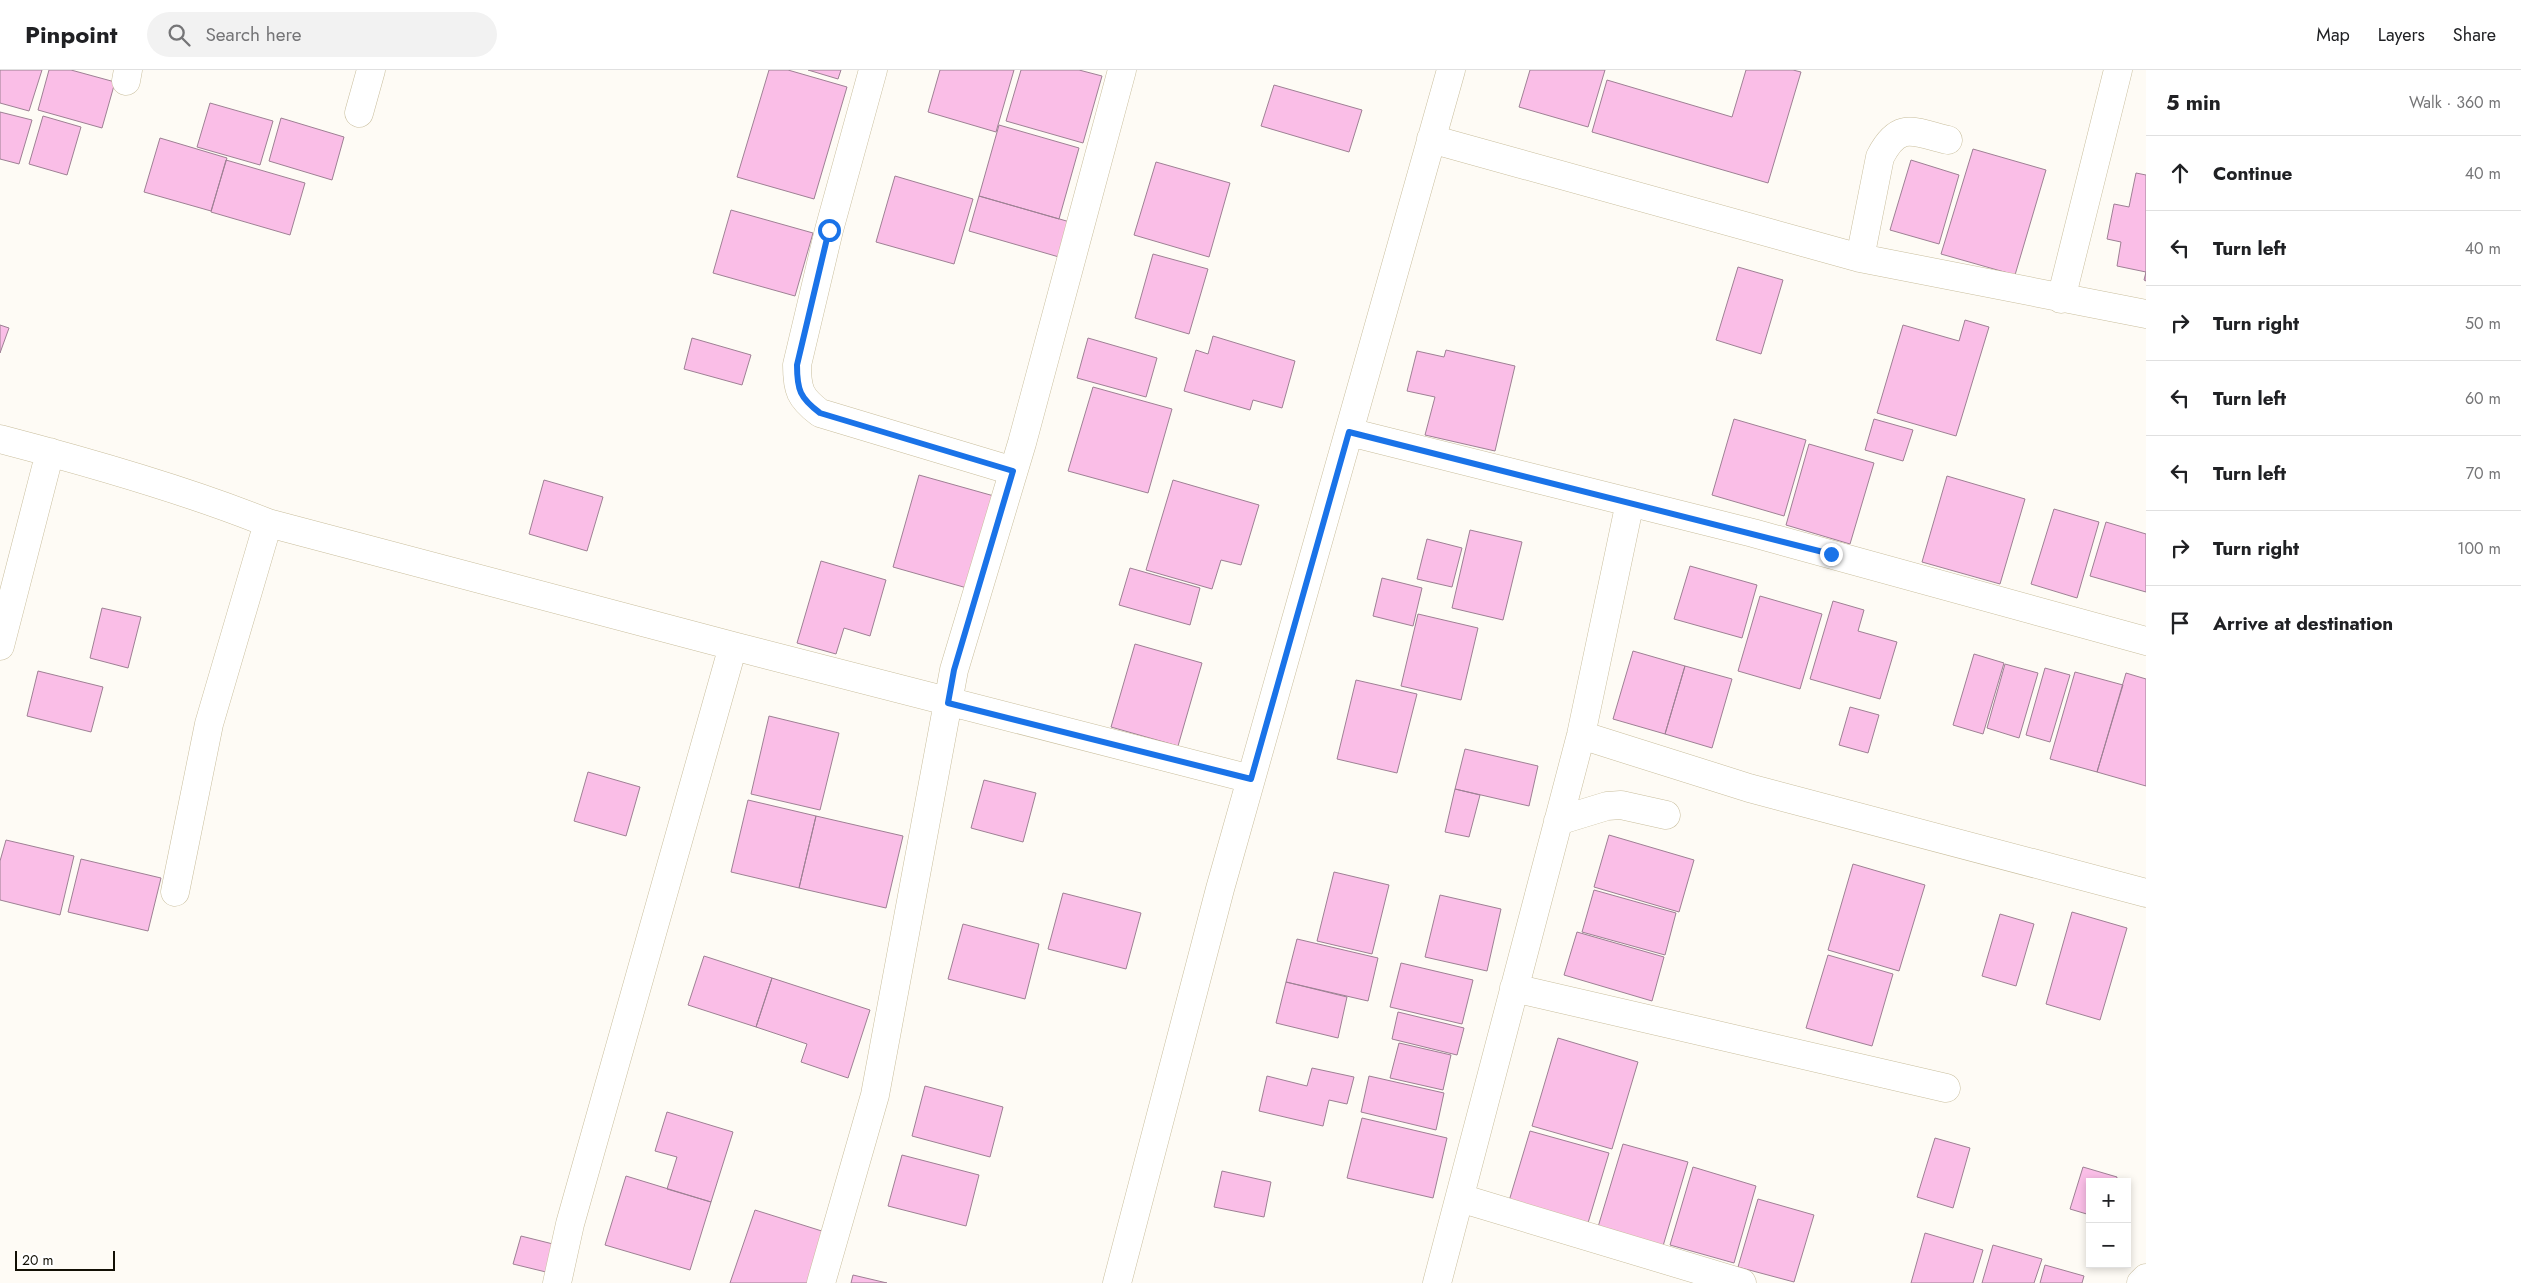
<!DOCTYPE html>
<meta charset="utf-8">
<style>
:root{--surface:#fff;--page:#f2f2f2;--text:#202124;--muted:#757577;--line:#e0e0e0}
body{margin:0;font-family:Jost,sans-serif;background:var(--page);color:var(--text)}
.controls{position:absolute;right:15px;bottom:15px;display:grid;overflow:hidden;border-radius:0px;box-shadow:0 2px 8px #0003}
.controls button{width:45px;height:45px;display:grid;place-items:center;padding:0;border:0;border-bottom:1px solid var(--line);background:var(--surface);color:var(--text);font:25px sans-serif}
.scale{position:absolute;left:15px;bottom:12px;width:100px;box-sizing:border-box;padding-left:5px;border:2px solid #120f04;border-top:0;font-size:14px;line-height:18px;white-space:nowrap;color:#120f04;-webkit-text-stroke:4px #fff;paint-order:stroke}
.stop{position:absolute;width:15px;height:15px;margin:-11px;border:4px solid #1a73e8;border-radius:50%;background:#fff}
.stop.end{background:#1a73e8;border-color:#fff;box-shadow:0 1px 5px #0008}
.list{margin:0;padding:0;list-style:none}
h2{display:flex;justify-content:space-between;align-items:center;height:65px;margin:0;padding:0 20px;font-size:21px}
h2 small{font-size:16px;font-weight:400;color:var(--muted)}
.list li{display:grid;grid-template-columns:32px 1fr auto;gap:15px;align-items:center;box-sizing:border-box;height:75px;padding:0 20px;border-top:1px solid var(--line)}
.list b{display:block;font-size:19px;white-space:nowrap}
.list em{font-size:16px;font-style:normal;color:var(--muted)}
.icon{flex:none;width:28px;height:28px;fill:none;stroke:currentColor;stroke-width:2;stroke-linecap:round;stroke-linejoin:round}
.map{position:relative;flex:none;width:2146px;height:1213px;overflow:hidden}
header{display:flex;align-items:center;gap:30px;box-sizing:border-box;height:70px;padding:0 25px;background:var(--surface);border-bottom:1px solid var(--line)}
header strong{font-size:24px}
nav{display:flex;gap:28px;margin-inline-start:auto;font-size:18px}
.search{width:350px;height:45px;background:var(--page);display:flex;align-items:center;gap:12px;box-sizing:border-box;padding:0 18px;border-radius:28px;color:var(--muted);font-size:19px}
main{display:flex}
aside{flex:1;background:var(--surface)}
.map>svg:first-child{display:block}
</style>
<header>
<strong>Pinpoint</strong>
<div class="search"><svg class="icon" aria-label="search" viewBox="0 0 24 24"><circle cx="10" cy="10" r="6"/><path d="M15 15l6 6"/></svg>Search here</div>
<nav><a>Map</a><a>Layers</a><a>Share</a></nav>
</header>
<main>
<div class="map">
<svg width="2146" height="1213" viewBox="0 0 2146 1213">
<rect width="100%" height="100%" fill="#fefbf5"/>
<path fill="#fabee7" stroke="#9e8094" d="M0 0H42L29 41 0 33Z
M49 0H71L115 12 102 58 38 40Z
M769 0H788L847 17 814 129 737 107Z
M808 0H841L838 9Z
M940 0H1014L996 62 928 42Z
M1021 0H1079L1102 6 1083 73 1006 51Z
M1530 0H1605L1588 57 1519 37Z
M1746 0H1793L1801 2 1768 113 1592 62 1607 10 1732 47Z
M1274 15 1362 40 1349 82 1261 56Z
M210 33 273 51 260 95 197 77Z
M0 42 32 50 19 94 0 89Z
M43 46 81 57 67 105 29 94Z
M281 48 344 67 332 110 269 91Z
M999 55 1079 78 1059 149 979 126Z
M160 68 227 88 211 141 144 122Z
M1973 79 2046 100 2015 205 1941 184Z
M226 90 305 113 290 165 211 142Z
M1911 90 1959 105 1939 174 1890 160Z
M1156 92 1230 113 1209 187 1134 165Z
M2136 103 2146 105V211L2144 210 2146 202 2117 196 2121 172 2107 169 2114 134 2129 137Z
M895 106 973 129 954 194 876 172Z
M979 126 1070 152 1059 187 969 161Z
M731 140 813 163 795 226 713 203Z
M1153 184 1208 199 1189 264 1135 248Z
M1738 197 1783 210 1761 284 1716 270Z
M1965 250 1989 257 1956 366 1877 343 1903 255 1959 271Z
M0 255 9 258 0 283Z
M1213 266 1295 291 1282 338 1253 330 1250 340 1184 321 1196 280 1208 284Z
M692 268 751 285 742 315 684 299Z
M1088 268 1157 288 1146 327 1077 308Z
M1446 280 1515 296 1495 381 1425 365 1435 327 1407 321 1417 281 1444 287Z
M1093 317 1172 339 1148 423 1068 401Z
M1734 349 1806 370 1784 446 1712 425Z
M1874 349 1913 360 1903 391 1865 380Z
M1809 374 1874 393 1850 474 1786 455Z
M919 405 994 426 967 518 893 497Z
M1947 406 2025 429 2000 514 1922 492Z
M544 410 603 427 587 481 529 464Z
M1173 410 1259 435 1241 495 1221 490 1212 519 1146 500Z
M2054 439 2099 452 2077 528 2031 514Z
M2106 452 2146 464V522L2090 506Z
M1470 460 1522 472 1503 550 1452 538Z
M1427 469 1462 478 1452 517 1417 509Z
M821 491 886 510 870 566 844 558 836 584 797 573Z
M1690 496 1757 515 1742 568 1674 549Z
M1130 498 1200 518 1190 555 1119 535Z
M1382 508 1422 518 1413 556 1373 546Z
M1760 526 1822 544 1800 619 1738 601Z
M1833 531 1864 540 1858 561 1897 572 1880 629 1810 609Z
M102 538 141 547 128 598 90 588Z
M1418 544 1478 558 1461 630 1401 616Z
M1135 574 1202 593 1178 676 1111 657Z
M1633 581 1685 596 1665 664 1613 649Z
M1974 584 2004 593 1983 664 1953 655Z
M2005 594 2038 603 2019 668 1987 658Z
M1685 596 1732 609 1712 678 1665 664Z
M2045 598 2070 605 2050 672 2026 665Z
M38 601 103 617 91 662 27 646Z
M2075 602 2123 615 2097 702 2050 689Z
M2126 603 2146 609V716L2097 702Z
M1356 610 1417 624 1397 703 1337 689Z
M1850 637 1879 645 1868 683 1839 675Z
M769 646 839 663 820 740 751 724Z
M1465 679 1538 696 1529 736 1455 719Z
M588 702 640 717 626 766 574 751Z
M984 710 1036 723 1023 772 971 758Z
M1455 719 1480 725 1469 767 1445 762Z
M748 730 816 746 799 818 731 802Z
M816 746 903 766 886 838 799 818Z
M1609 765 1694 790 1679 842 1594 817Z
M6 770 74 786 60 845 0 830V791Z
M81 789 161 808 148 861 68 842Z
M1853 794 1925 815 1899 901 1828 880Z
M1334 802 1389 815 1372 884 1317 871Z
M1594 820 1676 843 1665 885 1582 862Z
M1063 823 1141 843 1126 899 1048 879Z
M1440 825 1501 839 1487 901 1425 887Z
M2072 842 2127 858 2100 950 2046 934Z
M2000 844 2034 854 2016 916 1982 906Z
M963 854 1039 874 1025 929 948 909Z
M1577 862 1664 887 1652 931 1564 905Z
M1297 869 1378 888 1368 931 1286 912Z
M1828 885 1893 904 1872 976 1806 958Z
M704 886 772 908 756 957 688 935Z
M1401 893 1473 910 1462 954 1390 937Z
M772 908 870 940 848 1008 801 992 807 974 756 957Z
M1286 912 1347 927 1338 968 1276 953Z
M1398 942 1464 958 1457 985 1392 969Z
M1558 968 1638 992 1612 1079 1532 1056Z
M1399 973 1451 985 1443 1020 1390 1008Z
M1312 998 1354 1007 1347 1034 1329 1030 1323 1056 1259 1041 1267 1006 1307 1016Z
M1369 1006 1444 1023 1436 1060 1361 1042Z
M925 1016 1003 1037 990 1087 912 1066Z
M667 1042 733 1062 711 1132 667 1119 677 1087 655 1081Z
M1362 1048 1447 1068 1433 1128 1347 1108Z
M1530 1061 1609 1083 1588 1153 1509 1131Z
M1935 1068 1970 1078 1953 1138 1917 1127Z
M1623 1074 1688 1092 1663 1176 1598 1157Z
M902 1085 979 1105 966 1156 888 1136Z
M1693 1097 1756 1116 1734 1193 1670 1175Z
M2083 1097 2117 1107 2116 1112H2090V1145L2070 1139Z
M1222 1101 1271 1112 1264 1147 1214 1137Z
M626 1106 711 1132 690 1200 605 1175Z
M1758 1129 1814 1145 1794 1212 1738 1197Z
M755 1140 825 1162 808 1213H730Z
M1925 1163 1983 1180 1973 1213H1911Z
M521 1166 553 1174 546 1202 513 1194Z
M1993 1175 2042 1189 2034 1213H1982Z
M2045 1195 2084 1206 2082 1213H2040Z
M853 1205 887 1213H851Z"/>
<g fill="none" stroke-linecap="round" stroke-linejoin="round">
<defs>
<path id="minor" d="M873 0 829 160 797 295C797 320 800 328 820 343L1013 401
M126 11 128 0
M359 43 371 0
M1431 69 1860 188 2146 244
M1860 188 1880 87C1899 50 1914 62 1948 70
M2061 229 2118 0
M1349 362 1753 463 2146 571
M0 369C88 392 184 419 268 453L209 654 175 822
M268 453 733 576
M0 576 50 382
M1581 665 1749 718 2146 823
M1558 751 1607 736 1621 735 1666 745
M1514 918 1946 1018
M1460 1128 1742 1213
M557 1213 570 1154 733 576 1251 709
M821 1213 875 1025 954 600 1022 373 1122 0
M1117 1213 1220 819 1451 0
M1437 1213 1581 665 1630 432
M2141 1213 2146 1208"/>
</defs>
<use href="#minor" stroke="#c9be9d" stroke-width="29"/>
<use href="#minor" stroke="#fff" stroke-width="28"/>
</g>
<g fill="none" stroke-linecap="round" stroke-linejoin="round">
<path stroke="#1a73e8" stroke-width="6" d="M829 160 797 295C797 320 800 328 820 343L1013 401 954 600 948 633 1251 709 1349 362 1831 484"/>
</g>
</svg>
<div class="controls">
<button>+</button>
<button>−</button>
</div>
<div class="scale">20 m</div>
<div class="stop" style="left:829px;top:160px"></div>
<div class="stop end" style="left:1831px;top:484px"></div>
</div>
<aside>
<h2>5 min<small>Walk · 360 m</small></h2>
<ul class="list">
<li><svg class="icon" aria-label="ahead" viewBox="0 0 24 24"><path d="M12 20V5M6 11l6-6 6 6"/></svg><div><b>Continue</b></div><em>40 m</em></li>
<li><svg class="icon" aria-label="left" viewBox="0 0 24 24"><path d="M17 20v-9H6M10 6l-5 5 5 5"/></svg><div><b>Turn left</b></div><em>40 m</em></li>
<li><svg class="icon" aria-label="right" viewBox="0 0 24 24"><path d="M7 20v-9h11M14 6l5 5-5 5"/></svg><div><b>Turn right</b></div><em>50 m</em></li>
<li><svg class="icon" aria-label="left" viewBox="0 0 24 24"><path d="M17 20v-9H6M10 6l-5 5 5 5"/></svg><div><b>Turn left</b></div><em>60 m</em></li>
<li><svg class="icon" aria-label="left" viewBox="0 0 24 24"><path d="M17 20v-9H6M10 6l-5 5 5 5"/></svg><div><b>Turn left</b></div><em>70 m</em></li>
<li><svg class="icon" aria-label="right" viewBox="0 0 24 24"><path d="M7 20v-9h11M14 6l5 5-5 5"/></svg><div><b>Turn right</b></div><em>100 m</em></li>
<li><svg class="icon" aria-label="arrive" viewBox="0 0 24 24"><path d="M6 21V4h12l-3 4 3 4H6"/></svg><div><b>Arrive at destination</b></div></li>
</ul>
</aside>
</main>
